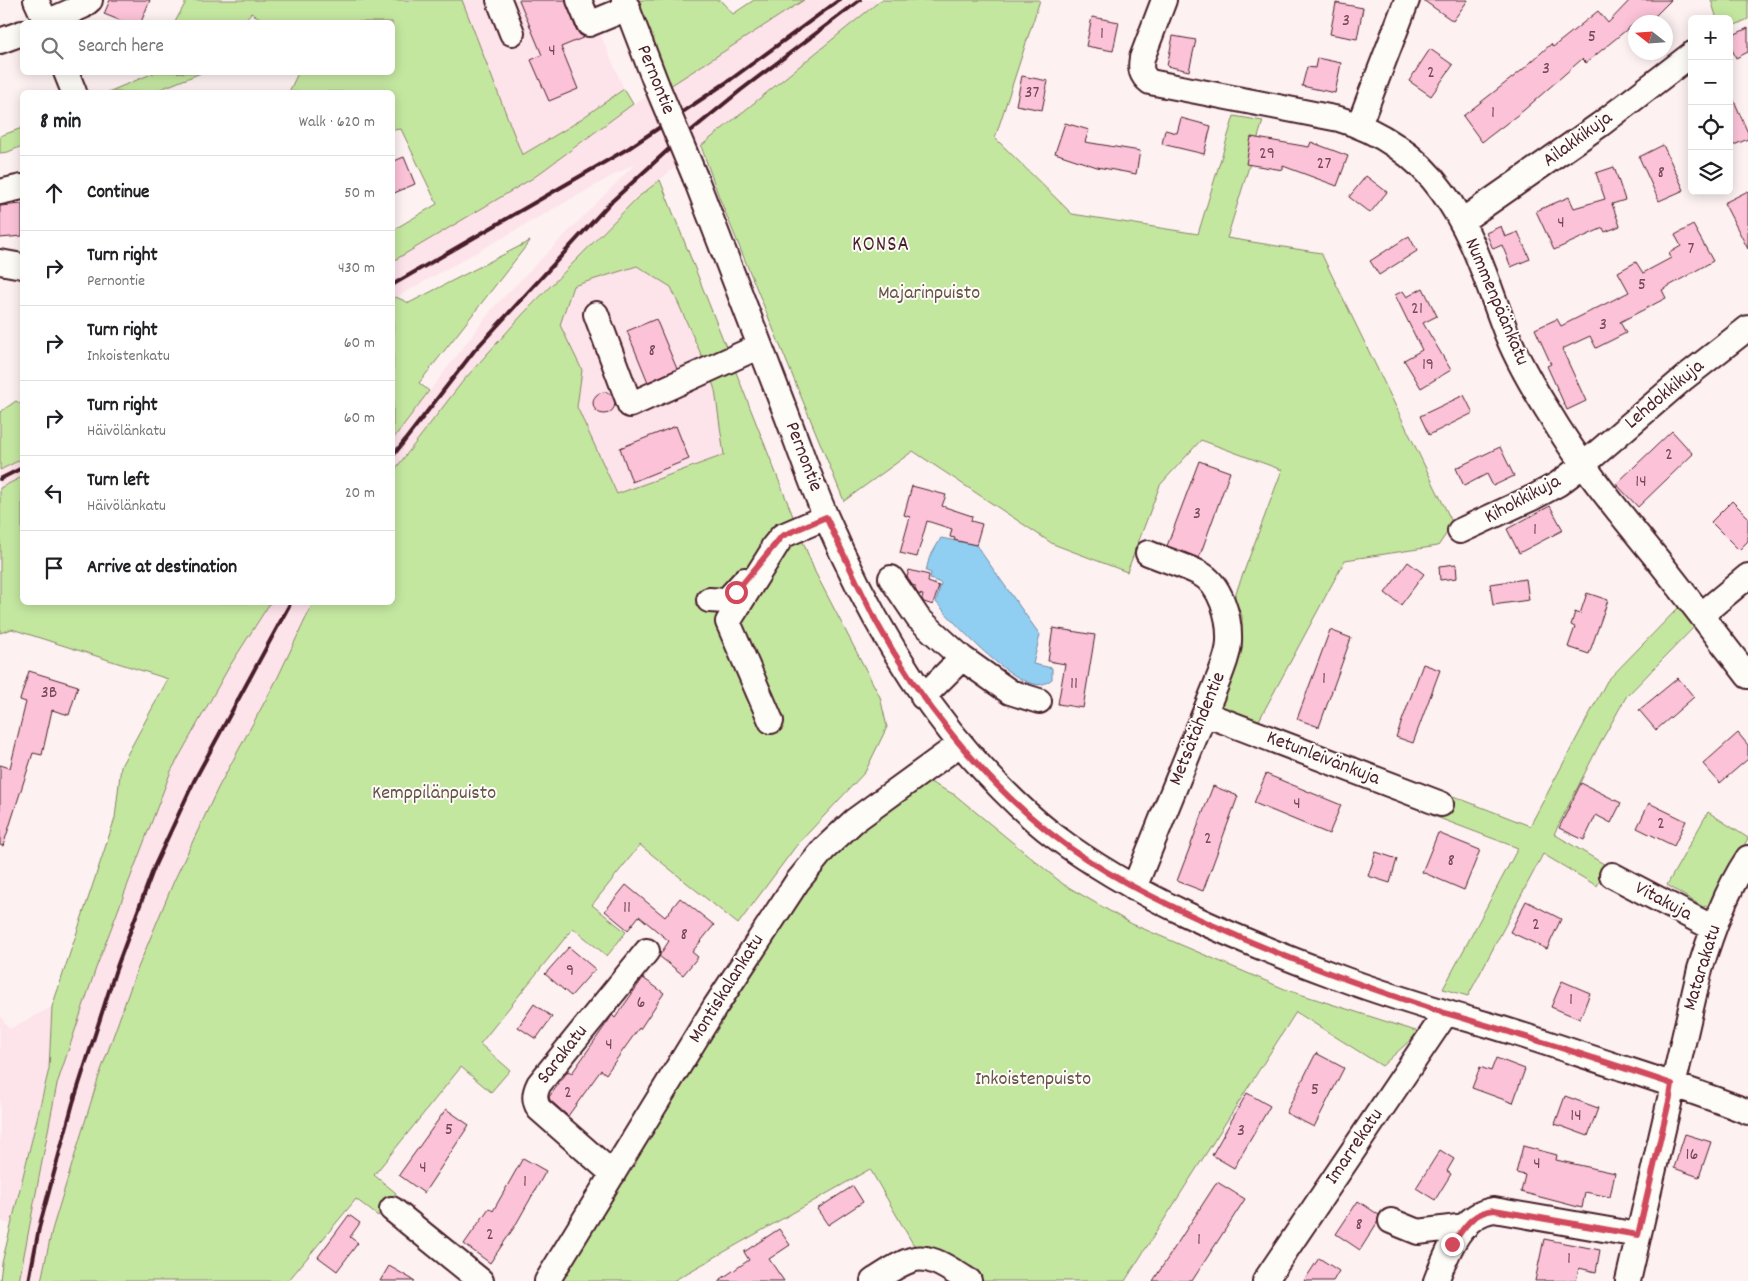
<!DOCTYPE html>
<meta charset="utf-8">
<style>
:root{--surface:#fff;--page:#f2f2f2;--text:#202124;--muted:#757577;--line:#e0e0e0}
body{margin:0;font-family:Dekko,sans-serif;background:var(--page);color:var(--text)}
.controls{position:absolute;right:15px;top:15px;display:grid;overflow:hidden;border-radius:8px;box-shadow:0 2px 12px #0003}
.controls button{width:45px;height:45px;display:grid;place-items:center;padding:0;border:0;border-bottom:1px solid var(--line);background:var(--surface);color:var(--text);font:25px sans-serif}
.compass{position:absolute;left:1628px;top:15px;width:45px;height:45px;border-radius:50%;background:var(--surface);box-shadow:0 2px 12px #0003;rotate:287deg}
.stop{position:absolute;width:15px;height:15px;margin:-11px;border:4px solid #d1495b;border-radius:50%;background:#fff}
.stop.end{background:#d1495b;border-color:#fff;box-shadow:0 1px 5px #0008}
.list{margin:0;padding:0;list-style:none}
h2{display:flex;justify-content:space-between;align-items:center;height:65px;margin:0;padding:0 20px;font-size:21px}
h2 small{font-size:16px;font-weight:400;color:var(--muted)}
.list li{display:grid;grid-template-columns:32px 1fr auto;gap:15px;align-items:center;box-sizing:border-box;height:75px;padding:0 20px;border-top:1px solid var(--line)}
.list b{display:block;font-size:19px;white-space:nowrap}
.list p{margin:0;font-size:16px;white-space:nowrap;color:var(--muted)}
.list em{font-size:16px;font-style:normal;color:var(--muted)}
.icon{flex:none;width:28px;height:28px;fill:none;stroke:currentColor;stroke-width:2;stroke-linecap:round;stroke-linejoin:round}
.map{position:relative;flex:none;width:1748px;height:1281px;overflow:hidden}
.search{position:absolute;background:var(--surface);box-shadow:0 2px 12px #0003;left:20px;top:20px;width:375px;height:55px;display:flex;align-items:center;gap:12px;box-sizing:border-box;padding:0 18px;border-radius:8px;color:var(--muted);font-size:19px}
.panel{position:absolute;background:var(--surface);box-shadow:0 2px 12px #0003;left:20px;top:90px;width:375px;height:515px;border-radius:8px}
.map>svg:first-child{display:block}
</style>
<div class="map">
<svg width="1748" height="1281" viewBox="0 0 1748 1281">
<rect width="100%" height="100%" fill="#fdf1f1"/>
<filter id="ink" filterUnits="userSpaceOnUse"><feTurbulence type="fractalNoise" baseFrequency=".02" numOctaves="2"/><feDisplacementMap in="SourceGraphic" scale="10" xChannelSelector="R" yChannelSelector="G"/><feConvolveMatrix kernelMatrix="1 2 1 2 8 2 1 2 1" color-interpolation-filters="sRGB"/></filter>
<g filter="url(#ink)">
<path fill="#fde3ea" d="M462 0H585L624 89 571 126 522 155Z
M804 0H881L637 198 523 314 463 381 393 472V439L494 307 637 162 393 299V261L533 178 633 104 670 86Z
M637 266 671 287 708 370 716 390 724 455 617 495 577 407 582 370 560 325 574 286Z
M22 459V477L0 488V470Z
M270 603H313L277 679 218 788 174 881 98 1079 52 1230 41 1281H19L57 1084 96 968 171 771 229 667Z
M52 1007 49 1069 11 1224 0 1221V1015L9 1029Z"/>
<path fill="#c4e7a0" stroke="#878366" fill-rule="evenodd" d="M187 0H462L522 155 571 126 624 89 633 104 533 178 393 261V230L437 204 401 129 393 130 392 92H289L298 73 392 72V22H267L251 13 243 22H175Z
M636 0H720L733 14 754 0H804L670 86Z
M881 0H1040L995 138 1072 214 1198 234 1234 116 1263 121 1227 238 1321 253 1453 524 1438 546 1345 560 1258 722 1219 708 1242 650V616L1234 598 1282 470 1201 440 1160 485 1127 572 1053 544 913 451 844 501 719 197 701 146Z
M1711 0H1748V19L1729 28V19H1717Z
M156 72 201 73 153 92H108Z
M22 128V146L8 152 0 153V136Z
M660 180 815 572 880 697 887 727 865 772 796 846 738 924 640 845 592 905 626 932 607 956 573 928 480 1044 510 1070 491 1092 461 1067 374 1175 396 1193 378 1216 356 1199 288 1281H41L52 1230 98 1079 135 975 174 881 218 788 277 679 313 603 392 602 393 472 463 381 523 314 637 198ZM637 266 671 287 708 370 715 390 724 455 617 494 577 407 582 370 560 325 573 286Z
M530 241 419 383 429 391 393 439V299L396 297 409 303Z
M16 401 22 405V459L0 470V412Z
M22 477V602L270 603 229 667 171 771 96 968 57 1084 19 1281H0L2 1263 49 1069 52 1007 115 818 121 766 168 679 12 629 0 633V488Z
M1679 607 1695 626 1626 697 1598 747 1554 834 1607 866 1597 886 1543 854 1468 996 1443 989 1518 848 1431 815 1440 791 1530 826 1607 681Z
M928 781 955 795 1063 884 1132 924 1287 990 1419 1032 1382 1066 1296 1012 1125 1281H982L913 1244 870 1169 673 1281H561L791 908 846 844Z
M1708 812 1748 838 1716 903 1703 907 1667 885Z"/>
<path fill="#91cff2" stroke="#7589a2" d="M941 538 976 545 1040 635 1033 664 1052 668V679C1047 683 1041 686 1034 684 1005 678 956 625 936 602L941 583 930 579 931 573 926 571 929 559Z"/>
<path fill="#fcc3d8" stroke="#4a1f2b" d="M110 0H150L141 22H124L104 14Z
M519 0H566L576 29 580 35 585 37 561 47 578 89 549 101 531 60 542 55Z
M1423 0H1468L1453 21Z
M1630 0H1671L1649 22H1636L1586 63 1582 59 1524 110 1482 142 1463 116 1521 71 1551 44 1553 47 1598 11 1608 23Z
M1336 3 1363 8 1357 39 1330 34Z
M1092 17 1119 22 1113 51 1086 46Z
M1748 28V52L1736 58 1729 43V37Z
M1173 36 1196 40 1189 71 1167 66Z
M1430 49 1453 65 1431 96 1409 81Z
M1317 58 1341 63 1335 93 1302 86 1307 67 1315 68Z
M1022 76 1048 81 1042 110 1016 105Z
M1729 89 1748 133V139L1729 147Z
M1181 118 1211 126 1204 154 1162 144 1165 130 1177 133Z
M1065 123 1089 130 1085 142 1140 151 1136 174 1097 167 1055 153Z
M1251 137 1309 147 1311 142 1348 156 1337 186 1283 166V170L1246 164Z
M1663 145 1684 190 1659 201 1639 157Z
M404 157 415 184 392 194V162Z
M1614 167 1625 200 1612 204 1620 226 1605 232 1603 228 1554 250 1536 211 1569 197 1574 208 1605 199 1596 173Z
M1366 176 1387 192 1370 213 1349 197Z
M1748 191V249L1724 203Z
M22 204V236L0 238V206Z
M1693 225 1713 261 1662 290 1666 298 1620 322 1626 333 1596 348 1590 336 1562 349 1586 401 1567 410 1547 366 1551 364 1535 329 1557 319 1561 326 1629 292 1618 272 1636 262 1643 273 1671 258 1669 253 1681 246 1675 235Z
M1501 226 1505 237 1518 232 1530 259 1511 267 1502 245 1493 249 1486 233Z
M1409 236 1417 251 1379 275 1370 261Z
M1423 288 1437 316 1423 323 1451 370 1421 388 1404 360 1422 350 1395 295 1403 291 1407 297Z
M656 319 677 369 648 382 627 331Z
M593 403a11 11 0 1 1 22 0a11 11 0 1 1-22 0Z
M1464 395 1473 413 1429 435 1420 416Z
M676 426 689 459 632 482 620 448Z
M1672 431 1693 454 1638 507 1616 484Z
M1500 447 1514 476 1493 486 1487 474 1464 486 1456 468Z
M1199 461 1230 472 1199 558 1167 546Z
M912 486 946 495 942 506 972 516 971 521 982 524 976 545 954 540 955 538 950 537 952 529 927 521 917 557 900 553 910 517 904 515Z
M1732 501 1748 517V541L1739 550 1711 522Z
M1550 506 1563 530 1519 553 1507 529Z
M1408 562 1424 574 1401 605 1385 593Z
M1456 564 1457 578 1440 580 1439 566Z
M909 570 929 575 928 582 939 586 933 605 924 602 922 599 923 595 918 594 915 589V586L912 585 907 577Z
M1526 579 1529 600 1493 605 1490 584Z
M1587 593 1608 600 1589 654 1568 647 1575 627 1571 625 1575 612 1580 614Z
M1053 628 1095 635 1083 708 1058 704 1065 664 1048 661Z
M1330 630 1351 638 1319 727 1297 719Z
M1423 664 1440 670 1413 743 1396 737Z
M29 671 78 686 69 715 52 710 42 755 33 753 3 846 0 845V765L10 768 26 702 20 700Z
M1678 678 1694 697 1656 730 1639 710Z
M1738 733 1748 745V759L1720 783 1703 764Z
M1266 774 1341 805 1329 834 1254 803Z
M1581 783 1621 803 1611 823 1596 815 1584 840 1559 828Z
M1213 786 1238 796 1203 891 1177 881Z
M1649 803 1686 821 1674 846 1637 828Z
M1438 833 1480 850 1464 890 1422 872Z
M1376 852 1397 859 1390 883 1368 876Z
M626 885 665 917 680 898 714 925 692 952 698 957 683 975 659 956 669 941 639 916 628 930 605 911Z
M1526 901 1561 919 1547 949 1510 932Z
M569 947 595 969 571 996 545 974Z
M643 978 664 993 640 1029 639 1028 606 1074 601 1070 568 1116 550 1100 549 1097 568 1071 572 1073 609 1020 612 1015 615 1018Z
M1562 981 1590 993 1580 1019 1551 1007Z
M534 1004 552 1017 536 1039 518 1027Z
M1316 1053 1344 1068 1314 1127 1286 1113Z
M1496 1058 1525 1069 1513 1103 1472 1088 1480 1067 1491 1071Z
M1247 1093 1270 1106 1234 1168 1212 1155Z
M1565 1096 1598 1108 1588 1136 1555 1124Z
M446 1109 469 1125 424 1193 399 1175Z
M1685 1134 1711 1142 1699 1177 1674 1168Z
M1523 1146 1557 1155 1556 1160 1615 1173 1610 1197 1585 1192 1582 1208 1521 1192 1525 1175 1516 1173Z
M1440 1150 1454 1159 1447 1171 1451 1174 1435 1200 1416 1188Z
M523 1158 546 1171 515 1226 490 1263 464 1244 489 1208 493 1211Z
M1217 1182 1245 1199 1192 1281H1153Z
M853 1186 863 1202 828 1225 817 1209Z
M1358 1201 1379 1215 1377 1223 1360 1250 1336 1234Z
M349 1215 360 1223 350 1237 358 1243 337 1271 318 1257Z
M779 1229 790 1245 769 1259 784 1281H718L749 1260 744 1252Z
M1544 1239 1600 1250 1596 1272 1579 1268 1576 1281H1535Z
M1319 1258 1339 1271 1333 1281H1304Z
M389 1266 415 1281H380Z"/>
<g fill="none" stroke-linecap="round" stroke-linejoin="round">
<defs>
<path id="minor" d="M36 0 46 22
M499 0 512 33
M579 0 589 24 628 8
M624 0 657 86
M1164 0 1142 58C1140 69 1141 75 1150 82L1339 119C1380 131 1417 156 1442 191 1472 231 1486 279 1503 324 1514 355 1531 384 1548 411 1579 464 1619 512 1658 560 1688 598 1718 637 1748 676
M47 22 83 6 90 0
M0 41 22 33
M66 72 74 92
M1359 125 1407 0
M695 177C724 252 753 328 782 403 797 441 810 480 826 517 863 603 909 685 971 756 996 784 1023 812 1053 835 1133 896 1236 939 1330 974 1382 994 1436 1010 1489 1025 1533 1038 1576 1053 1619 1067 1662 1081 1706 1095 1748 1112
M0 192 22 187
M1462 221 1601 124 1692 54
M0 262 22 266
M596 314 630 405 760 346
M1460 531 1534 497 1558 484 1583 465 1684 378 1748 328
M773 547 782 536 826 517
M891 578 918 618 962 658 923 697
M709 600 726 601 745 580
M1701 615 1748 576
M962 658 1010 692 1039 701
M1205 714 1441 804
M771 721 728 622 782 536
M1612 875 1713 928
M1134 888 1220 675C1224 664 1229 653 1229 641 1230 618 1221 584 1199 573 1183 565 1165 560 1148 553
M613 1174 539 1109C534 1100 534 1094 539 1084L647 951
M392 1209 481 1281
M1391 1221 1418 1232 1466 1226
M547 1281 715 1007 797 882 824 849 854 821 960 744
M873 1281C885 1274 898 1264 911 1260 931 1253 953 1272 969 1281
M1265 1281 1446 1013
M1436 1281C1447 1253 1461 1214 1494 1210L1638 1235
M1628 1281 1700 969C1712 931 1726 891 1748 858"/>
</defs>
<use href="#minor" stroke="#4a1f2b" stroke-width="28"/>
<use href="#minor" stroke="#fdfcf7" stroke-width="24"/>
<path stroke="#4a1f2b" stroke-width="4" d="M392 285 629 148 730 80 839 0
M392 457 474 351 609 204 670 148 741 90 860 0
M0 479 22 468
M29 1281 39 1228 73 1103 115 972 155 865 194 781 291 602"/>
<defs>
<path id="minor-bridge" d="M657 86 695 177"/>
</defs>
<use href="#minor-bridge" stroke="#4a1f2b" stroke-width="28" stroke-linecap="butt"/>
<use href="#minor-bridge" stroke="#fdfcf7" stroke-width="24"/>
</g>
</g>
<g fill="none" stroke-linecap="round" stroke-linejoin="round" filter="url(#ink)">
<path stroke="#d1495b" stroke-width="6" d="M736 592 782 536 826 517C843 553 859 588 877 623 918 699 982 779 1050 833 1099 872 1155 899 1212 925 1287 959 1364 987 1442 1012 1468 1020 1494 1027 1519 1035 1570 1050 1621 1067 1672 1084L1670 1097 1638 1235 1494 1210C1471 1213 1465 1227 1452 1244"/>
</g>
<g text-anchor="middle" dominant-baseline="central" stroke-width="4" stroke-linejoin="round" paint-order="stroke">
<g font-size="18" fill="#764856">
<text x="1346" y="21">3</text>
<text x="1102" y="34">1</text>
<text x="1592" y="37">5</text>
<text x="552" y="51">4</text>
<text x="1546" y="69">3</text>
<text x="1431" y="73">2</text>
<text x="1032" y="93">37</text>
<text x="1493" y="113">1</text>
<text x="1267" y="154">29</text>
<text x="1324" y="164">27</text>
<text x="1661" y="173">8</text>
<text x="1561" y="223">4</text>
<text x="1691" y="249">7</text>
<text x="1642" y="285">5</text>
<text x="1417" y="309">21</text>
<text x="1603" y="325">3</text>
<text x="652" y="351">8</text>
<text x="1428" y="365">19</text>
<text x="1669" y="455">2</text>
<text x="1641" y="482">14</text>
<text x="1197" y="514">3</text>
<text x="1535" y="530">1</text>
<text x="1324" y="679">1</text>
<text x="1074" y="684">11</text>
<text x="49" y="693">3B</text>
<text x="1297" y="804">4</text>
<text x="1661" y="824">2</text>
<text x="1208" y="839">2</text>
<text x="1451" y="861">8</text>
<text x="627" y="908">11</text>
<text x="1536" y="925">2</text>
<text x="684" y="935">8</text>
<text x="570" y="971">9</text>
<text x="1571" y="1000">1</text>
<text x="641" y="1003">6</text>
<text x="609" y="1045">4</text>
<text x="1315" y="1090">5</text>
<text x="568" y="1093">2</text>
<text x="1576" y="1116">14</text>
<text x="449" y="1130">5</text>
<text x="1241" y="1131">3</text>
<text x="1692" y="1155">16</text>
<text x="1537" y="1164">4</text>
<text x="423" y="1168">4</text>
<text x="525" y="1182">1</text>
<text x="1359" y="1225">8</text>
<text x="490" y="1235">2</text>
<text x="1199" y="1240">1</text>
<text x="1569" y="1259">1</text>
</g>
<g font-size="20" fill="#4a1f2b" stroke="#fdfcf7">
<text transform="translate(655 80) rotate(68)">Pernontie</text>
<text transform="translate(1578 140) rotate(-36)">Ailakkikuja</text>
<text transform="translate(1496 302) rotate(67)">Nummenpäänkatu</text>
<text transform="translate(1665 395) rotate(-40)">Lehdokkikuja</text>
<text transform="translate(803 457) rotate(69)">Pernontie</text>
<text transform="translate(1523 500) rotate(-28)">Kihokkikuja</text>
<text transform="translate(1198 729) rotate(-68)">Metsätähdentie</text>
<text transform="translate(1323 759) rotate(21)">Ketunleivänkuja</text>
<text transform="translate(1663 902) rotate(28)">Vitakuja</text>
<text transform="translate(1703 968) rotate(-73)">Matarakatu</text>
<text transform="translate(727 989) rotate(-58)">Montiskalankatu</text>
<text transform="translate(563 1055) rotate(-52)">Sarakatu</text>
<text transform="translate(1355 1147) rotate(-56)">Imarrekatu</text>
</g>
<g font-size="20" fill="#685148" stroke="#fdfcf7">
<text x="929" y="294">Majarinpuisto</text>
<text x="434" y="794">Kemppilänpuisto</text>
<text x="1033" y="1080">Inkoistenpuisto</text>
</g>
<g font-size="21" letter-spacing="1" fill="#4a1f2b" stroke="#fdfcf7">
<text x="881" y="246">KONSA</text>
</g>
</g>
</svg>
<div class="controls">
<button>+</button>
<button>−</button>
<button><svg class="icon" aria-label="locate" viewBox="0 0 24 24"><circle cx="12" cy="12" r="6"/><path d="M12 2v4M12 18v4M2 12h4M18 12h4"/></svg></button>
<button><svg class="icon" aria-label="layers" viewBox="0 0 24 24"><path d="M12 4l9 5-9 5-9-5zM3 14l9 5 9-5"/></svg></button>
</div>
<svg class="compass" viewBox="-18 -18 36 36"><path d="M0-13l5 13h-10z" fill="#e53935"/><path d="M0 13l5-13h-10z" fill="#757577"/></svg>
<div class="stop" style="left:736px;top:592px"></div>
<div class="stop end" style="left:1452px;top:1244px"></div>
<div class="search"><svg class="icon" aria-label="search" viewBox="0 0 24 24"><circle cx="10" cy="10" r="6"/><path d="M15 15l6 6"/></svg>Search here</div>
<section class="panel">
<h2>8 min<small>Walk · 620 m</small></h2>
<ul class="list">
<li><svg class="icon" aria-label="ahead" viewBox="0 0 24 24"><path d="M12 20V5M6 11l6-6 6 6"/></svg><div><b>Continue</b></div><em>50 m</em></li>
<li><svg class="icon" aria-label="right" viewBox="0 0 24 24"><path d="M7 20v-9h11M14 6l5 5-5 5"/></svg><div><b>Turn right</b><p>Pernontie</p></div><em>430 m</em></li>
<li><svg class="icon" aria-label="right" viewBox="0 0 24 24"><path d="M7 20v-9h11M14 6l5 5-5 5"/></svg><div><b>Turn right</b><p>Inkoistenkatu</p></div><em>60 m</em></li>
<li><svg class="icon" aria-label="right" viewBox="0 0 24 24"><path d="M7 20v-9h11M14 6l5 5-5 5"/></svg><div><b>Turn right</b><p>Häivölänkatu</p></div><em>60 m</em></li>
<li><svg class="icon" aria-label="left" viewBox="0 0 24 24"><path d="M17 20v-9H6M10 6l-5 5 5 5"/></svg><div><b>Turn left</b><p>Häivölänkatu</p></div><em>20 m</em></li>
<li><svg class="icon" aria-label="arrive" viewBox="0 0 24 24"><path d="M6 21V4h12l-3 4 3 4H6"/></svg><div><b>Arrive at destination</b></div></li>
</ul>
</section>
</div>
